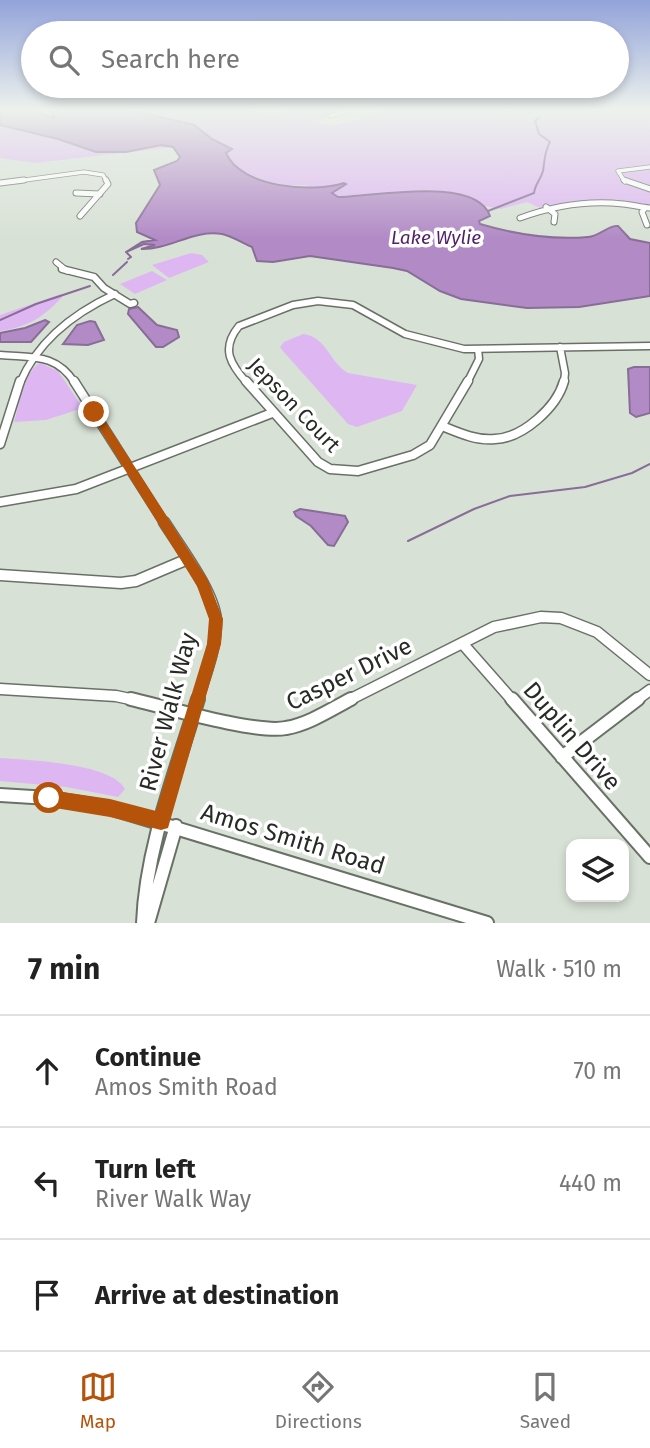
<!DOCTYPE html>
<meta charset="utf-8">
<style>
:root{--surface:#fff;--page:#f2f2f2;--text:#222;--muted:#767676;--line:#e0e0e0;--accent:#b45309}
body{margin:0;font-family:"Fira Sans",sans-serif;background:var(--page);color:var(--text)}
.controls{position:absolute;right:21px;bottom:21px;display:grid;overflow:hidden;border-radius:14px;box-shadow:0 4px 10px #0003}
.controls button{width:63px;height:63px;display:grid;place-items:center;padding:0;border:0;border-bottom:2px solid var(--line);background:var(--surface);color:var(--text);font:35px sans-serif}
.stop{position:absolute;width:21px;height:21px;margin:-16px;border:5px solid #b45309;border-radius:50%;background:#fff}
.stop.end{background:#b45309;border-color:#fff;box-shadow:0 2px 7px #0008}
.list{margin:0;padding:0;list-style:none}
h2{display:flex;justify-content:space-between;align-items:center;height:91px;margin:0;padding:0 28px;font-size:30px}
h2 small{font-size:23px;font-weight:400;color:var(--muted)}
.list li{display:grid;grid-template-columns:46px 1fr auto;gap:21px;align-items:center;box-sizing:border-box;height:112px;padding:0 28px;border-top:2px solid var(--line)}
.list b{display:block;font-size:26px;white-space:nowrap}
.list p{margin:0;font-size:23px;white-space:nowrap;color:var(--muted)}
.list em{font-size:23px;font-style:normal;color:var(--muted)}
.icon{flex:none;width:38px;height:38px;fill:none;stroke:currentColor;stroke-width:2;stroke-linecap:round;stroke-linejoin:round}
.map{position:relative;flex:none;width:650px;height:923px;overflow:hidden}
.search{position:absolute;background:var(--surface);box-shadow:0 4px 10px #0003;left:21px;right:21px;top:21px;height:77px;display:flex;align-items:center;gap:18px;box-sizing:border-box;padding:0 24px;border-radius:38px;color:var(--muted);font-size:26px}
.sheet{height:427px;background:var(--surface)}
nav{display:flex;justify-content:space-around;align-items:center;box-sizing:border-box;height:98px;border-top:2px solid var(--line);background:var(--surface);font-size:19px;color:var(--muted)}
nav a{display:grid;justify-items:center;gap:4px}
nav .on{color:var(--accent)}
.map>svg:first-child{display:block}
</style>
<div class="map">
<svg width="650" height="923" viewBox="0 0 650 923">
<rect width="100%" height="100%" fill="#d8e1d6"/>
<path fill="#deb7f2" d="M132 110H248L276 115 285 110H343L315 122 335 126 383 110H650V207L621 204H566L540 208 527 202 501 209 485 206 449 192 334 196 332 193 346 184 313 189 306 185 291 186 266 181 244 172 228 160 226 153 232 149 212 139 194 125Z
M0 125 58 139 96 152H126L161 145 173 147 35 163 0 158Z
M191 253 202 255 209 262 169 278 152 265Z
M152 271 167 280 135 294 120 284Z
M61 294 63 296C44 317 28 327 0 331V315Z
M303 334C327 337 329 362 348 373L417 385 402 411 357 427 348 424 282 350 280 347 284 342Z
M40 363 58 371 83 408 46 420 14 422C19 406 24 371 40 363Z
M0 758C27 760 112 763 125 789L118 797 66 787 0 781Z"/>
<path fill="#b28ac6" stroke="#886d96" stroke-width="2" d="M0 110H41L43 114 54 118 51 110H132L194 125 212 139 232 149 226 153C241 188 313 193 344 183L346 184 332 193 338 197C371 197 476 175 490 216L479 221 480 224C514 234 554 240 588 237 600 236 608 225 618 226L630 239 650 243V296L579 307 527 308 461 299 440 291 407 271 393 268 310 256 273 262 257 261 252 247C242 243 232 236 222 234 194 229 169 250 141 249L155 245 144 244 126 252 142 242 155 240 137 232 136 223 160 185 154 170 177 161 180 157 173 147 161 145 126 152H96L58 139 0 125Z
M138 307 157 325 177 330 179 337 163 347H156L128 314 129 309Z
M45 320 49 322 31 342H0V333L25 328Z
M90 321 95 322 104 340 88 345 63 344 77 325Z
M634 367H650V413L636 417 630 413 628 369Z
M300 509 345 516 348 522 334 546 328 545 311 526 296 516 294 512Z"/>
<g fill="none" stroke-linecap="round" stroke-linejoin="round">
<path stroke="#886d96" stroke-width="2" d="M488 211 534 193C535 184 541 179 543 171 545 159 544 153 550 142L539 134 535 121 539 117
M126 252 131 257 128 259
M113 275 127 262
M0 320 36 304 90 286
M408 541 474 509 510 496 585 487 632 473 650 464"/>
<defs>
<path id="minor-far5" d="M330 116 350 110
M10 182 84 172 103 175 107 182
M625 182 618 171 650 167"/>
<path id="minor-far4" d="M624 180 650 189
M0 183 24 180
M76 193 100 194
M546 207 555 214 554 222
M645 208 642 212 647 225
M80 216 108 184 106 180
M520 218C553 206 588 200 623 204 632 205 641 207 650 208
M56 262 67 271"/>
<path id="minor-far3" d="M62 269 94 277 104 288 130 304 134 303
M560 347 565 373 564 383
M0 355C32 358 56 353 75 383
M20 383C38 340 74 313 115 294
M247 383C231 365 220 349 239 326L293 305 318 301 353 305 405 334 464 349 650 346
M467 383 479 359 478 349"/>
<path id="minor-far2" d="M74 381 165 524
M246 381 318 462 330 469 358 471 413 455 430 445 468 381
M442 426C459 433 477 441 495 439 523 438 557 407 564 381
M0 444 20 381
M0 502 76 489 272 413"/>
<path id="minor-far1" d="M164 522C179 546 216 594 216 622 216 649 205 676 197 701
M0 575 121 583 136 581 188 559
M462 643 513 701
M0 689 116 696 139 701
M347 701 494 627 541 617 561 618 597 632 650 675
M635 701 650 690"/>
<path id="minor" d="M131 699C165 707 256 734 286 728 309 724 330 710 351 699
M512 699 650 857
M562 757 638 699
M0 795 49 798 110 808 487 923
M143 923C146 847 176 772 198 699
M148 923 176 826"/>
</defs>
<use href="#minor-far5" stroke="#697167" stroke-width="5"/>
<use href="#minor-far4" stroke="#697167" stroke-width="7"/>
<use href="#minor-far3" stroke="#697167" stroke-width="9"/>
<use href="#minor-far2" stroke="#697167" stroke-width="11"/>
<use href="#minor-far1" stroke="#697167" stroke-width="13"/>
<use href="#minor" stroke="#697167" stroke-width="16"/>
<use href="#minor-far5" stroke="#fff" stroke-width="3.5"/>
<use href="#minor-far4" stroke="#fff" stroke-width="5"/>
<use href="#minor-far3" stroke="#fff" stroke-width="6"/>
<use href="#minor-far2" stroke="#fff" stroke-width="8"/>
<use href="#minor-far1" stroke="#fff" stroke-width="10"/>
<use href="#minor" stroke="#fff" stroke-width="12"/>
</g>
<linearGradient id="sky" x2="0" y2="1"><stop stop-color="#92a3da"/><stop offset="0.46" stop-color="#edf2ed"/><stop offset="1" stop-color="#edf2ed" stop-opacity="0"/></linearGradient>
<rect width="650" height="239" fill="url(#sky)"/>
<path fill="#b45309" d="M91 410H98L208 580 223 619 221 644 170 821 168 828 161 830 110 817 49 807 43 805 40 798 43 792 49 790 110 799 156 811 207 644 209 619 197 586 89 412Z"/>
<g text-anchor="middle" dominant-baseline="central" stroke-width="7" stroke-linejoin="round" paint-order="stroke">
<g font-size="19" font-style="italic" fill="#511e67" stroke="#fff">
<text x="436" y="237">Lake Wylie</text>
</g>
<g font-size="21" fill="#272a26" stroke="#fff">
<text transform="translate(294 405) rotate(46)">Jepson Court</text>
</g>
<g font-size="24" fill="#272a26" stroke="#fff">
<text transform="translate(349 674) rotate(-26)">Casper Drive</text>
<text transform="translate(168 712) rotate(-75)">River Walk Way</text>
<text transform="translate(572 736) rotate(49)">Duplin Drive</text>
<text transform="translate(293 839) rotate(17)">Amos Smith Road</text>
</g>
</g>
</svg>
<div class="controls">
<button><svg class="icon" aria-label="layers" viewBox="0 0 24 24"><path d="M12 4l9 5-9 5-9-5zM3 14l9 5 9-5"/></svg></button>
</div>
<div class="stop" style="left:49px;top:798px"></div>
<div class="stop end" style="left:94px;top:412px"></div>
<div class="search"><svg class="icon" aria-label="search" viewBox="0 0 24 24"><circle cx="10" cy="10" r="6"/><path d="M15 15l6 6"/></svg>Search here</div>
</div>
<section class="sheet">
<h2>7 min<small>Walk · 510 m</small></h2>
<ul class="list">
<li><svg class="icon" aria-label="ahead" viewBox="0 0 24 24"><path d="M12 20V5M6 11l6-6 6 6"/></svg><div><b>Continue</b><p>Amos Smith Road</p></div><em>70 m</em></li>
<li><svg class="icon" aria-label="left" viewBox="0 0 24 24"><path d="M17 20v-9H6M10 6l-5 5 5 5"/></svg><div><b>Turn left</b><p>River Walk Way</p></div><em>440 m</em></li>
<li><svg class="icon" aria-label="arrive" viewBox="0 0 24 24"><path d="M6 21V4h12l-3 4 3 4H6"/></svg><div><b>Arrive at destination</b></div></li>
</ul>
</section>
<nav>
<a class="on"><svg class="icon" aria-label="map" viewBox="0 0 24 24"><path d="M3 6l6-2 6 2 6-2v14l-6 2-6-2-6 2zM9 4v14M15 6v14"/></svg>Map</a>
<a><svg class="icon" aria-label="directions" viewBox="0 0 24 24"><path d="M12 3l9 9-9 9-9-9zM9 14v-3h6M13 9l2 2-2 2"/></svg>Directions</a>
<a><svg class="icon" aria-label="saved" viewBox="0 0 24 24"><path d="M7 4h10v16l-5-4-5 4z"/></svg>Saved</a>
</nav>
